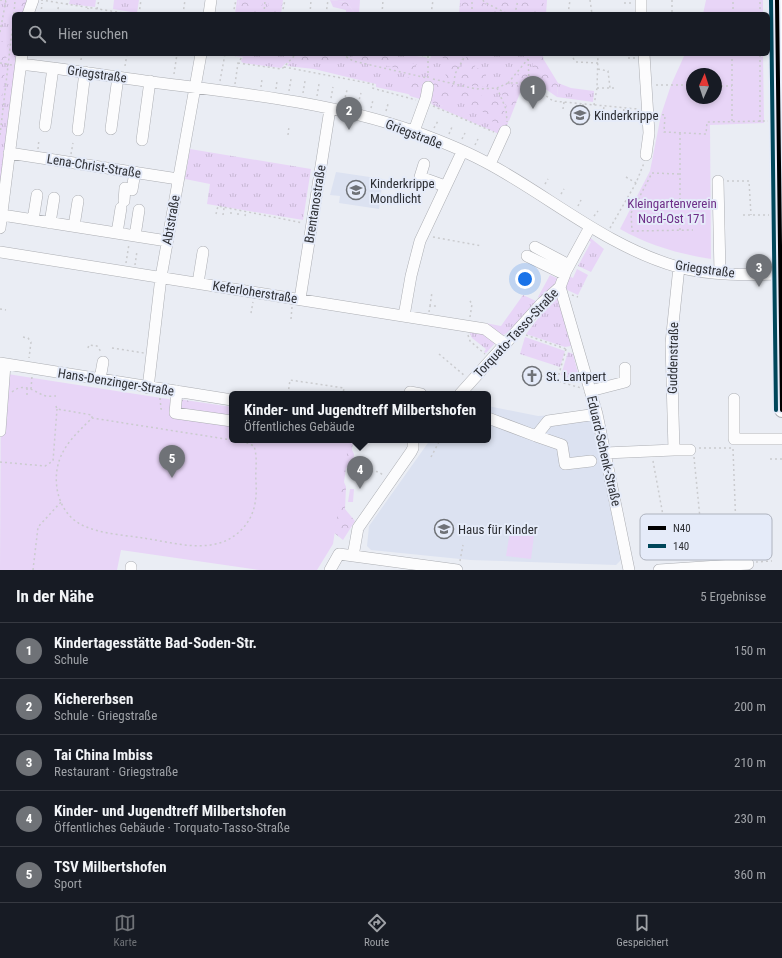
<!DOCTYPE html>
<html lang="de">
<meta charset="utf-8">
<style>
:root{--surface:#171b24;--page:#242831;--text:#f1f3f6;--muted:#9ea1a6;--line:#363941;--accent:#6f7277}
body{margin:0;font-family:"Roboto Condensed",sans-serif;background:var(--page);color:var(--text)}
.compass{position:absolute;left:686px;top:68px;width:36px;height:36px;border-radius:50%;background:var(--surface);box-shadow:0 2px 6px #0003;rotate:3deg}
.you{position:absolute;left:525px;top:279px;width:14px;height:14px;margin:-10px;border:3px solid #fff;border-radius:50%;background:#1a73e8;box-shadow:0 0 0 6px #1a73e833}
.badge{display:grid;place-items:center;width:26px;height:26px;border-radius:50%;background:var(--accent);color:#fff;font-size:13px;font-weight:700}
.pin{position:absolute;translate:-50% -33px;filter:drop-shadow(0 1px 2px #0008)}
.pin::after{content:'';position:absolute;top:21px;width:14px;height:12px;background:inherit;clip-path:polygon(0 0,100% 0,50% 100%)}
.popup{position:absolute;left:229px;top:391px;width:262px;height:52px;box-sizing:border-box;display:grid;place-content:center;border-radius:6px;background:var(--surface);filter:drop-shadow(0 1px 3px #0005);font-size:13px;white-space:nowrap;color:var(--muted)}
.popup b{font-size:15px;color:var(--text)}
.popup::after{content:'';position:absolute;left:50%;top:100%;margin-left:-8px;border:8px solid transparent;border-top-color:var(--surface)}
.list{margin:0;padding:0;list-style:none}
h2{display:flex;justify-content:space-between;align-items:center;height:52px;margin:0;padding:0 16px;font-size:17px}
h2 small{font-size:13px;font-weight:400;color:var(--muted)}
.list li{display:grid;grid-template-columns:26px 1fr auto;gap:12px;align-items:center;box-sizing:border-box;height:56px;padding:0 16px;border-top:1px solid var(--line)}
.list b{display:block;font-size:15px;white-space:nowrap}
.list p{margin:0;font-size:13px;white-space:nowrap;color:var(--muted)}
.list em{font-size:13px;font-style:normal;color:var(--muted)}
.icon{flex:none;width:22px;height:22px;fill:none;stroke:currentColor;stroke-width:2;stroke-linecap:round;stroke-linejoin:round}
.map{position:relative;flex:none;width:782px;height:570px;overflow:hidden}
.search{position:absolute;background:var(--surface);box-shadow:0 2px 6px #0003;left:12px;right:12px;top:12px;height:44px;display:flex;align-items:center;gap:10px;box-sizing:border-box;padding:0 14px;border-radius:6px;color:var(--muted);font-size:15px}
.sheet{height:332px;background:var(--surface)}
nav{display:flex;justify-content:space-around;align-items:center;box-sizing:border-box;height:56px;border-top:1px solid var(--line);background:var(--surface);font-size:11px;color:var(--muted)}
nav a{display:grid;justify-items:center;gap:2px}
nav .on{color:var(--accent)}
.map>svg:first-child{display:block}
</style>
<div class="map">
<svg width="782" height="570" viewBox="0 0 782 570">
<defs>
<pattern id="grass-tufts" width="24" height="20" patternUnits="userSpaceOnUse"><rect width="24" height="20" fill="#e8d5f7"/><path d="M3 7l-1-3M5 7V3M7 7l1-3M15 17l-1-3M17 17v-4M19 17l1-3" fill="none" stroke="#c7b7d4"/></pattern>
<pattern id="forest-crowns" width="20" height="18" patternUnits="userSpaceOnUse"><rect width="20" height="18" fill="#e8d5f7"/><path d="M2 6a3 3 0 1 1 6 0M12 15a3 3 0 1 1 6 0" fill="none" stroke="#c7b7d4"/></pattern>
</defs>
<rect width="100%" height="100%" fill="#eaedf4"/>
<path fill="#dce2f1" d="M336 172 383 179 379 209 339 203 340 196 330 195Z
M488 406 538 416 591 413 623 558 616 565 470 560 371 550 367 546 369 526 430 440H488Z"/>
<path fill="url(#grass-tufts)" d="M0 0H30L25 14H14V54H18L0 224Z
M70 0H96L95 7 69 4Z
M114 0H139L137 13 113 9Z
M237 0H239L238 6 244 0H281L280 14H235Z
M330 0H360L359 14H355L347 2Z
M460 0H547L546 14H459Z
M234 54H395L426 57 428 59 438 54H543L540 91 520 89 505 131 499 134 433 105 430 102 444 106 426 98 376 87V84L314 69 287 66 289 63H286L281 68 243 63 241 61 243 57 234 56Z
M558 83 571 88 594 91 593 102 557 97Z
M190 149 311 169 303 220 207 204 210 184 185 179Z
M771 167 775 169 776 258H771Z
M588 236 604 249 591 272 578 266 591 242 586 239Z
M577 269 588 275 578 295 563 288 567 275 573 278Z
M550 275 559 279 558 285 542 299 538 297Z
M523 295 536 301 509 332 501 336 484 327 485 323 501 326Z
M553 299H558L571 346 565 347 526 334Z
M469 331 487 333 497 341 486 353 484 352 486 349 472 338Z
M525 337 565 351 560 367 520 354Z
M568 352 573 354 580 381 579 383 561 375Z"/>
<path fill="url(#forest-crowns)" d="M18 0H28L26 11 18 8Z
M239 0H263L261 14H251L250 10 238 6Z
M269 0H283L281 14H267Z
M330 0 347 2 355 14H346V10L333 7Z
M461 0H470V14H460Z
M474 0H480L487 6 504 14H489C488 4 480 8 473 6Z
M485 0H508L513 3V11L511 14Z
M522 0H544L542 14H518Z
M1 41 8 42 6 61 0 60Z
M298 54H322L341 58 332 66 322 64 317 60 311 61 293 59Z
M349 54H377L416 64 414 72 356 59Z
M431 54H464L453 80 445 78 450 65 449 60 441 57 434 63 430 62Z
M468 54H481L474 68 483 69 486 72V87L471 86 458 80V74Z
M532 54H542L544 60 558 83 557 97C533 80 534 84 532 54Z
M528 65 527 81H513Z
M0 68H5L0 120Z
M408 77 424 81 420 99 410 96 405 88Z
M434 80 475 91 485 98 501 100C505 110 506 117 502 129 493 125 491 117 483 112 478 107 461 100 455 98L444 106 430 102Z
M508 84 533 87 543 96 525 91 520 93 509 121V113L500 88Z
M178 399 232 407V412L178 402Z
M345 440H353L352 450 354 454 353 464 346 468 344 482 346 487 345 509 355 521 343 540 332 531Z"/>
<path fill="#e8d5f7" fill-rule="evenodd" d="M706 0H763V14H703Z
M685 54H763L764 123 710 125 711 259C679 254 648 245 620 229L650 171 661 115 671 85ZM692 74H716V98H692Z
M1 373 232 409V440H349L333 544 317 570H259L121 550 117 570H0Z
M350 489H354L353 502H348Z
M511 525 535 528 531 559 506 556Z"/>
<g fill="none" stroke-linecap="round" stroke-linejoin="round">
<defs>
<path id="minor" d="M641 0V14
M28 14 33 0
M209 14 211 0
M644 54 649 133 646 155
M21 64C65 69 108 76 152 82 239 93 330 102 413 131 438 140 468 152 491 165 553 199 608 247 678 267 711 276 748 275 782 274
M45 126 53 68
M111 129 118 77
M78 130 85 72
M414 131 426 98 428 87
M142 140 150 81
M9 153 178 179
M424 164 420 177 445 186
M490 164 505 131
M718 181 720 273
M124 201 125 188 132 190 135 172
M2 215 167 241
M33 220 37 195
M50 223 54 198
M74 226 78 201
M0 228 22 54
M117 233 121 208
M135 236 139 210
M535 247 569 265
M0 252 485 329 505 344
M527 256 564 274
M198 283 203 252
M560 287 597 414 629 570
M300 299 330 109
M404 316 411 276 420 241 462 152
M0 363 232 400
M100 379 103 362
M148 388 161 277 201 54
M177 391 175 413 232 421
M590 391 625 382V368
M410 392 421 394
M460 394 542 303 560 287 566 271 590 227
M734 399V439H782
M488 418 536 436 548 421 597 414
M0 431 5 364
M536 436 562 445 565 464 591 461
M674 450H690
M605 453 674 450 671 343 679 267
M353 556 358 528 411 452 413 448V440
M131 567V570
M330 570 339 554 457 570
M659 570 748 564"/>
<path id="major" d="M777 0 782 410"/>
</defs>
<use href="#minor" stroke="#acaeb3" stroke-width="12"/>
<use href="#major" stroke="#acaeb3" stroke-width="16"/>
<path stroke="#cacbce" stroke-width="1.5" stroke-dasharray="2 3" stroke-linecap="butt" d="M0 0H6
M41 0 130 14
M483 0 484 2 508 14
M590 0 592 14
M672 0V14
M624 3H632
M67 5 68 0
M97 9 99 0
M14 14 15 0
M41 14 42 3
M57 14 59 4
M87 14 88 8
M139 14 141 0
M183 14 185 0
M233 14 236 0
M264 14 265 0
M282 14 285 0
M310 14 311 0
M326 14 328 0
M382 14 383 0
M431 14 433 0
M472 14V0
M513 14 516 9 518 0
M568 14 570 0
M733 14V0
M760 14V0
M0 32 6 0
M342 54 353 61 427 78
M528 54 529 83
M570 54 576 62 598 63
M732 54V122
M52 56V54
M628 58H635
M81 60 82 54
M0 63 12 65
M238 63 282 69 296 54
M125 66 127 54
M284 67 373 84 372 88 416 100
M598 69 608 71 610 88
M174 74 177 54
M428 78V54
M433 79 476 89 497 88 508 83H529L553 101 638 109
M220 81 225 54
M454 83 455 74 466 54
M508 83 528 59
M235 84 238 63 244 54
M656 85H692
M716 86H732
M261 87 262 79
M497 88 506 109 507 122
M597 88H616
M276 89 277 81
M289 91 291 79
M303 93 305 81
M317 96 319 84
M331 98 333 87
M344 102 347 90
M358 104 361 93
M594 105 597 88 598 54
M433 106 494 132
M371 108 373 100
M563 109 564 102
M386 111 388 104
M582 111 583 104
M603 114 604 106
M657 114 665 115 664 132 706 134 707 122 768 121
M623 116 624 108
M760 122V54
M434 128 438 121
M680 133V230
M449 134 452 127
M0 135 14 14
M288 135 289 126
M462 139 465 133
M475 145 478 139
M38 149 39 139
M71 154 73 143
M679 174 652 173 631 213 632 231 693 230
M626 177 636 183
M727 181H749L751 215
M545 184 548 179
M561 194 564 189
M578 206 581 200
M216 214 218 206 303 223
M231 214V209
M223 215 224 208
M238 215V210
M743 215H769
M245 216 246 211
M594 216 598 211
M610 228 636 183 644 163
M433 237 482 246
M126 263 129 244
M135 265 137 251
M572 295 578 297
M430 306 432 292
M0 309 6 310
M429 312 430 306H436
M251 313 253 302
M470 317 472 304 470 301
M291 319 292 307
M468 335 470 341 485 354
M526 335 566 349
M23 337 28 338 31 342 29 358
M88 348 89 345 97 346 102 353
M112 348 144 353
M566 349 557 381 581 388
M439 354 465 376
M31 389 32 376
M12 392C24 382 33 391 43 395 46 397 52 396 56 396
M288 394 290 380 344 388 343 394
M27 395V388
M160 398 161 409H165
M56 406 57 409 92 415V418
M232 440 92 418C82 428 71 438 64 450 49 475 56 514 84 526 102 534 124 535 143 538 177 543 217 557 243 528 255 515 257 499 256 482 255 470 258 458 254 446L245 442 234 440
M699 448H731
M733 449 737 555
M431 457 440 440
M694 457 704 559
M770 459H782
M653 461 671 559
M0 462 45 466 53 461 57 409
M366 470 379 472 383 475
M460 561 463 545
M756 562 772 561
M33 570 38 527 61 502"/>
<use href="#minor" stroke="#fcfcfd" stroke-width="11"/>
<use href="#major" stroke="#fcfcfd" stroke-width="14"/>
<defs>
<path id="bus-1" d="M777 0 782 410"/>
<path id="bus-2" d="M771 0 776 410"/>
</defs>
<use href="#bus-1" stroke="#e5ebf9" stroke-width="7"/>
<use href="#bus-2" stroke="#e5ebf9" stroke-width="7"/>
<use href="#bus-1" stroke="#000" stroke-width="4"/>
<use href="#bus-2" stroke="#00465a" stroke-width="4"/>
</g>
<defs>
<symbol id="school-ring" viewBox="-11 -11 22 22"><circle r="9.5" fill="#e5ebf9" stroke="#6f7277" stroke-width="1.5"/><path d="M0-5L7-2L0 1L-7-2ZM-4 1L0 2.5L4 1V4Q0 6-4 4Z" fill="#6f7277"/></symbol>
<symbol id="church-ring" viewBox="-11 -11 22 22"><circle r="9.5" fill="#e5ebf9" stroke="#6f7277" stroke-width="1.5"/><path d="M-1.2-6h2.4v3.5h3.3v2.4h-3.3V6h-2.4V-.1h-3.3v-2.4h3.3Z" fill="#6f7277"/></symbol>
</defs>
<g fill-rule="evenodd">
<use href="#school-ring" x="569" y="104" width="22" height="22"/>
<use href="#school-ring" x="345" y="179" width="22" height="22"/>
<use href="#church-ring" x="521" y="365" width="22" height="22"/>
<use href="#school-ring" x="433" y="518" width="22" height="22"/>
</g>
<g text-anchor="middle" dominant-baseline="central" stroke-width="4" stroke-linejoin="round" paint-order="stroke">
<g font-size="13" fill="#2d2f34" stroke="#e5ebf9">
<text transform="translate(97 74) rotate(8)">Griegstraße</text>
<text transform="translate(414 134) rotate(21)">Griegstraße</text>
<text transform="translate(94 166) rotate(9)">Lena-Christ-Straße</text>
<text transform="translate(315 204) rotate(-81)">Brentanostraße</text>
<text transform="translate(171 220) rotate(-80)">Abtstraße</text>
<text transform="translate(705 269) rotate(8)">Griegstraße</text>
<text transform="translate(255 292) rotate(9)">Keferloherstraße</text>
<text transform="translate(516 333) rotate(-47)">Torquato-Tasso-Straße</text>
<text transform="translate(673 358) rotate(-89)">Guddenstraße</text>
<text transform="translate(116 382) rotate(9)">Hans-Denzinger-Straße</text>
<text transform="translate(604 451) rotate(77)">Eduard-Schenk-Straße</text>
</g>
<g font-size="13" fill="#2d2f34" stroke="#e5ebf9" text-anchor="start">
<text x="594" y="115">Kinderkrippe</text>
<text x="370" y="183">Kinderkrippe<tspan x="370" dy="15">Mondlicht</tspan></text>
<text x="546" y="376">St. Lantpert</text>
<text x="458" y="529">Haus für Kinder</text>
</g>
<g font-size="13" fill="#6e2e88" stroke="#e5ebf9">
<text x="672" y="203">Kleingartenverein<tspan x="672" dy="15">Nord-Ost 171</tspan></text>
</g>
</g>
<rect x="640" y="514" width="132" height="46" rx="6" fill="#e5ebf9" stroke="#aeb3be" stroke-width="1"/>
<rect x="648" y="526" width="18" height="4" fill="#000"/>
<rect x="648" y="544" width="18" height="4" fill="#00465a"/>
<g font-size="11" fill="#2d2f34">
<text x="673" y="532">N40</text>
<text x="673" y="550">140</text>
</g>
</svg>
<svg class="compass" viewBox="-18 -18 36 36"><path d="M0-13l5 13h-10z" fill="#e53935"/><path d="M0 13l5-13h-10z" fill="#9ea1a6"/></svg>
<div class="you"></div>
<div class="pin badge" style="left:533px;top:109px">1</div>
<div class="pin badge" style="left:349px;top:130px">2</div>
<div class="pin badge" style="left:759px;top:287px">3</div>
<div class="pin badge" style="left:360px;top:489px">4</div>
<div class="popup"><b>Kinder- und Jugendtreff Milbertshofen</b>Öffentliches Gebäude</div>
<div class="pin badge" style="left:172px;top:478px">5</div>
<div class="search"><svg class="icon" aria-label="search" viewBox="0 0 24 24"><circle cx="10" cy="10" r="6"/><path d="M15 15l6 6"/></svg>Hier suchen</div>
</div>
<section class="sheet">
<h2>In der Nähe<small>5 Ergebnisse</small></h2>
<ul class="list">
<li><span class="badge">1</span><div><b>Kindertagesstätte Bad-Soden-Str.</b><p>Schule</p></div><em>150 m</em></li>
<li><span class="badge">2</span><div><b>Kichererbsen</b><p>Schule · Griegstraße</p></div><em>200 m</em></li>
<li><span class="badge">3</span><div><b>Tai China Imbiss</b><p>Restaurant · Griegstraße</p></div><em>210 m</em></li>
<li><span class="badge">4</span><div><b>Kinder- und Jugendtreff Milbertshofen</b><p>Öffentliches Gebäude · Torquato-Tasso-Straße</p></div><em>230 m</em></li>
<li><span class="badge">5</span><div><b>TSV Milbertshofen</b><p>Sport</p></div><em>360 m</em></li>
</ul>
</section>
<nav>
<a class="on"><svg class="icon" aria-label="map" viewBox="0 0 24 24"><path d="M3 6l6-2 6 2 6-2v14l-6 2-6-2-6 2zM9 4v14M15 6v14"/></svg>Karte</a>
<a><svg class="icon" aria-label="directions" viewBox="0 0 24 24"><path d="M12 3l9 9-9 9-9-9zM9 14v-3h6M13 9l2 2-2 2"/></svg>Route</a>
<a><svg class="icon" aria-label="saved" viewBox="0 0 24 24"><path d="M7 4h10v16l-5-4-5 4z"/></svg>Gespeichert</a>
</nav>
